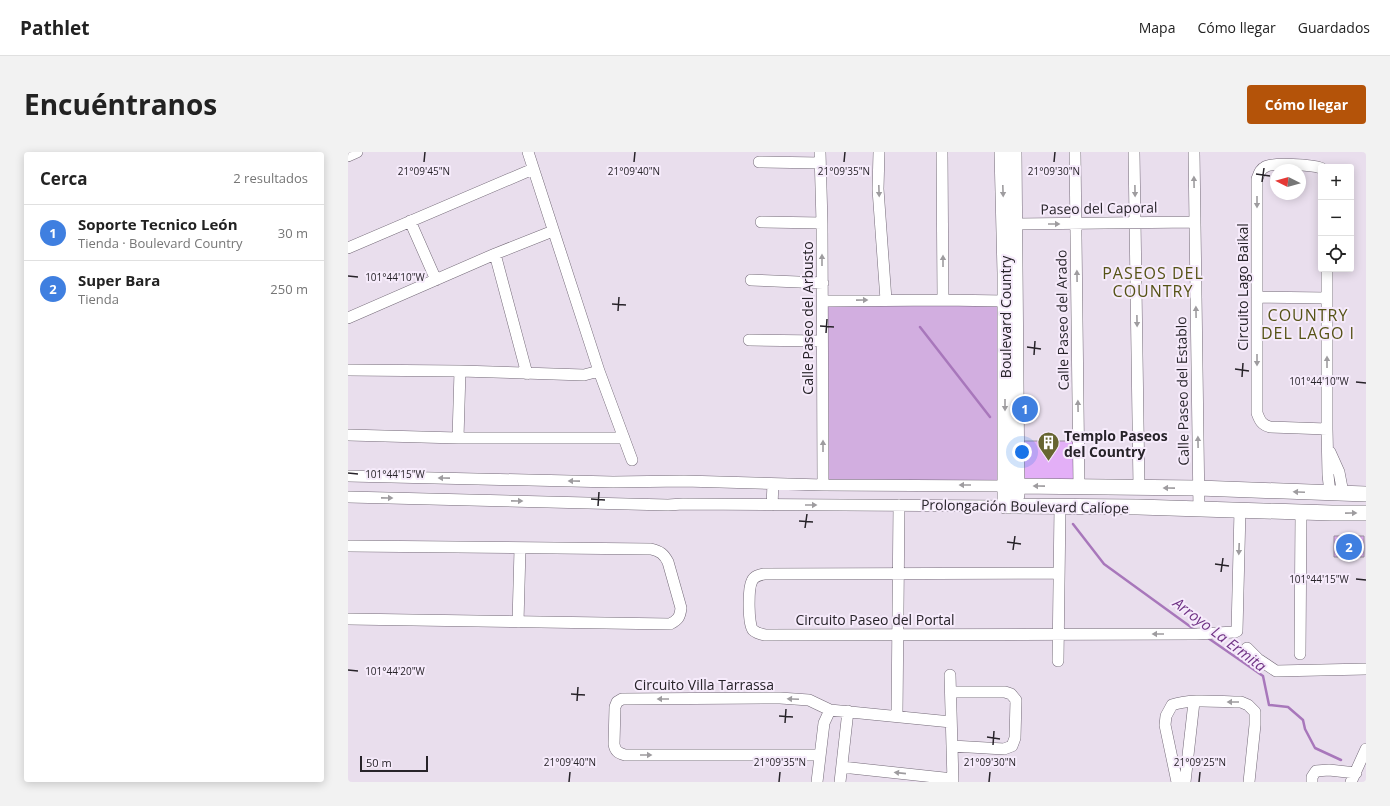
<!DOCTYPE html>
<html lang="es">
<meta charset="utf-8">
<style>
:root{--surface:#fff;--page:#f2f2f2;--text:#222;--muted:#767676;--line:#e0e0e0;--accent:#b45309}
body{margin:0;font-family:"Open Sans",sans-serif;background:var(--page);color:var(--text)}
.controls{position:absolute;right:12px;top:12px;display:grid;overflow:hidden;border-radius:4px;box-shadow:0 2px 10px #0003}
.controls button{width:36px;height:36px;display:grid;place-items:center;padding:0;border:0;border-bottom:1px solid var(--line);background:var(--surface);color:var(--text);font:20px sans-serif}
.compass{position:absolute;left:922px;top:12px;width:36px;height:36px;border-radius:50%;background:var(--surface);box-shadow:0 2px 10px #0003;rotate:276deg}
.scale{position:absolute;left:12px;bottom:10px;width:68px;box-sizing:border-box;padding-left:4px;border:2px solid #272329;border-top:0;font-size:11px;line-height:14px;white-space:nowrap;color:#272329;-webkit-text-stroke:3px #f6ebfb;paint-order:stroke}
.you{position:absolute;left:674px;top:300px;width:14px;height:14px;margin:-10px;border:3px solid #fff;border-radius:50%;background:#1a73e8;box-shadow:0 0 0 6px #1a73e833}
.badge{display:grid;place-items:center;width:26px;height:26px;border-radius:50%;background:var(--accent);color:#fff;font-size:13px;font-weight:700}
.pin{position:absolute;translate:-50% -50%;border:2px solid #fff;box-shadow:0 1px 4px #0006}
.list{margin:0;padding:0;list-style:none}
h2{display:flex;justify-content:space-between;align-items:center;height:52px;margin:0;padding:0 16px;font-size:17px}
h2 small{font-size:13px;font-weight:400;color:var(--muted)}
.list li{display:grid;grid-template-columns:26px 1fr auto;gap:12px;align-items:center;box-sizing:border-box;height:56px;padding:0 16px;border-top:1px solid var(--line)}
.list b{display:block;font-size:15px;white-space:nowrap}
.list p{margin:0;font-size:13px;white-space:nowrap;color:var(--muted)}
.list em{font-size:13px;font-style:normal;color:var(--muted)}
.icon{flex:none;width:22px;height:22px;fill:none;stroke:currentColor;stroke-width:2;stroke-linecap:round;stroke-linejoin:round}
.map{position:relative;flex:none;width:1018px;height:630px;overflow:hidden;border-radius:4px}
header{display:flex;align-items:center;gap:24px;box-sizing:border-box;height:56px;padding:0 20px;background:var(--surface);border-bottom:1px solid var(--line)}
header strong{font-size:19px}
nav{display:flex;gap:22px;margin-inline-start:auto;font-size:14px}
.intro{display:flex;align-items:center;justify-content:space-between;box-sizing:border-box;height:96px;padding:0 24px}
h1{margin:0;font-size:28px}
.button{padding:10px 18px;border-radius:4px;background:var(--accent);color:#fff;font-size:14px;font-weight:700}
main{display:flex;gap:24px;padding:0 24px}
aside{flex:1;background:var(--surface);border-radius:4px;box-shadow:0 2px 10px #0003}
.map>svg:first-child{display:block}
</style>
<header>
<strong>Pathlet</strong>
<nav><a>Mapa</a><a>Cómo llegar</a><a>Guardados</a></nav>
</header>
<div class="intro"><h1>Encuéntranos</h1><a class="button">Cómo llegar</a></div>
<main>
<aside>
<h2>Cerca<small>2 resultados</small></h2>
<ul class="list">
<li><span class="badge" style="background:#3f7fe0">1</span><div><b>Soporte Tecnico León</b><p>Tienda · Boulevard Country</p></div><em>30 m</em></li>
<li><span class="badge" style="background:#3f7fe0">2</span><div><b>Super Bara</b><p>Tienda</p></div><em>250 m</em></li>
</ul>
</aside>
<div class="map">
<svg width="1018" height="630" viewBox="0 0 1018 630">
<rect width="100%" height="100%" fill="#e9deed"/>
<path fill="#d2aee0" d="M480 153H654L653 330 481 329Z"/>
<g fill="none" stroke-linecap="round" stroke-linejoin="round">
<path stroke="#a877bb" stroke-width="2.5" d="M572 175 642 265
M725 372 756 412 847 478
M860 486 915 524 921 553 940 555 955 568 957 577 967 596 993 608"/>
</g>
<path fill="#e3aff7" stroke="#9c92a0" d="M672 289H729L730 333 673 332Z
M986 384H1016V405H986Z"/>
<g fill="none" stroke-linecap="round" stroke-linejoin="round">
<defs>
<path id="street" d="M180 0 251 219 284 308
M472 0 474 71 475 333
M531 0 530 37 538 148
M594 0 595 148
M727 0 731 335
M786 0 791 336
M846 0 851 357
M0 4 9 0
M411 10 472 11
M973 16C965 13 924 10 917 15 912 17 911 22 909 27V261C912 269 914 273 922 275L979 277
M62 69 88 128
M413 70 474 71
M661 72 847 70
M0 96 185 17
M147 102 179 222
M979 117V277L980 323 982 341
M403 128 475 131
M909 145 979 146
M475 149 595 148 657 149
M0 166 147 102 205 79
M401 188 474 189
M0 218 112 219 236 223 251 219
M0 283 110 286H276
M110 286 112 219
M982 300 991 320 995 341
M0 324 265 330 336 329 475 333 656 334
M0 345 320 353 335 352 657 354
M424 353 425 332
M0 394 303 397C312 399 316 402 320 410L333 456C332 465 330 468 322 472L0 467
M711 421 416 422C411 423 406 424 404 429 400 436 400 473 405 478 408 481 412 482 417 483L849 482 887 480 889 479 892 358
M170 470 172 397
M899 496 910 507 928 519 1018 517
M952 502 953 361
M710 509 712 355
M602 523 605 630
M603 540H657L663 542 668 548 667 586 664 594 656 597 604 594
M549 564 551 353
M472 603H277C270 601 267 599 266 592L267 555 269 550 274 547 432 546 461 548 482 558 603 570
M494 615 605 627
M469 630 476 571 482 558
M492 630 500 559
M829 630 817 573 818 564 824 553C843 546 872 550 893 550L900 553 907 560V573L901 630
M837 630 846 550
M964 630V625L968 619 981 618 1008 621
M1003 630 1018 597"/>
<path id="secondary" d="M654 0 657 121V354L790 355 984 361H1018
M666 0 669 343
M656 334 850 336 1018 342"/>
</defs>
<use href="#street" stroke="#746a78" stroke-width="12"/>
<use href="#secondary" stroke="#746a78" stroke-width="16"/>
<use href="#street" stroke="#fff" stroke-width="11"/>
<use href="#secondary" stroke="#fff" stroke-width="15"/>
</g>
<defs><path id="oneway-solid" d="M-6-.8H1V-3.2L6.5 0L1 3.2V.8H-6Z"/></defs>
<g fill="#9e9c9f">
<use href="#oneway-solid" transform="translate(846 30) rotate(-91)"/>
<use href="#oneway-solid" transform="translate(531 39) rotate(88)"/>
<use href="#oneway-solid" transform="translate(655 39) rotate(88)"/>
<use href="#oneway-solid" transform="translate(787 39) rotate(89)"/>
<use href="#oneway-solid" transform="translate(909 50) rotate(90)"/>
<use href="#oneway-solid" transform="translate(706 72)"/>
<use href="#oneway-solid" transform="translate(474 108) rotate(-90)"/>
<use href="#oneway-solid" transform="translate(595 109) rotate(-90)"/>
<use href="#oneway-solid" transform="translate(729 124) rotate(-91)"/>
<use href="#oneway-solid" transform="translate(514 148) rotate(-1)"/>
<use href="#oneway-solid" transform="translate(848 160) rotate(-91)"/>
<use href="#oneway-solid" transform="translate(789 169) rotate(89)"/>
<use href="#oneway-solid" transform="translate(909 208) rotate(90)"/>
<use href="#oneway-solid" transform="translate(979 210) rotate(-90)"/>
<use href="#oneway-solid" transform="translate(657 253) rotate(90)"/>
<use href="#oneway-solid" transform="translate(730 254) rotate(-91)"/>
<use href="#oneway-solid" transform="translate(850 290) rotate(-91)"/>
<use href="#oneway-solid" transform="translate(475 294) rotate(-90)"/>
<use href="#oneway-solid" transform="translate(96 326) rotate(-179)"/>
<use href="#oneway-solid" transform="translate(226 329) rotate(-179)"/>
<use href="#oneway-solid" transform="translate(617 333) rotate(-180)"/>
<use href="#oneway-solid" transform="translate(691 334) rotate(-179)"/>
<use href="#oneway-solid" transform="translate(821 336) rotate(-179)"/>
<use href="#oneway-solid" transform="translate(951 340) rotate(-178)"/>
<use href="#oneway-solid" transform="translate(39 346) rotate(1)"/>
<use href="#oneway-solid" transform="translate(169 349) rotate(1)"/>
<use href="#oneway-solid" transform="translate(463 353)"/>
<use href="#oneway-solid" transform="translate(1003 361) rotate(-1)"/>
<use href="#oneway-solid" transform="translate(891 397) rotate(92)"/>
<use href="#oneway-solid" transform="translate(810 482) rotate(180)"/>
<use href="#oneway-solid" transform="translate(315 547) rotate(180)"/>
<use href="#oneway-solid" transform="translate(445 547) rotate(-177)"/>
<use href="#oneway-solid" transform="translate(885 550) rotate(-180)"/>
<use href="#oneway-solid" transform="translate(298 603)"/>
<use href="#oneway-solid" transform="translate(552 621) rotate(-174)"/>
</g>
<path fill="none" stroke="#272329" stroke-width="1.5" d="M76 10 77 0M286 10 287 0M496 10 497 0M706 10 707 0M908 22 922 24M914 30 916 16M0 124 10 125M264 152 278 153M270 159 271 145M472 174 486 175M478 181 479 167M679 195 693 197M686 203 687 189M887 217 901 219M894 225 895 211M1008 230 1018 231M0 321 10 322M243 347 257 348M250 354 251 340M451 369 465 370M457 376 459 362M659 390 673 392M665 398 667 384M867 412 881 414M873 420 875 406M1008 427 1018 428M0 518 10 519M223 542 237 543M229 549 230 535M431 564 445 565M437 571 438 557M639 585 652 587M645 593 646 579M221 630 222 620M431 630 432 620M641 630 642 620M851 630 852 620"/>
<defs>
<symbol id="building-pin" viewBox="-11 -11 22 30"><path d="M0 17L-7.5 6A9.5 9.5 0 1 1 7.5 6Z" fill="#676531" stroke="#f6ebfb"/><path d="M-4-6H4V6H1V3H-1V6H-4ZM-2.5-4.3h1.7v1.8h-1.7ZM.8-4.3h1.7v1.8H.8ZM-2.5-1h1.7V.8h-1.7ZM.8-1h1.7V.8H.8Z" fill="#fff"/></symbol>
</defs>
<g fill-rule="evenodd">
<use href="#building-pin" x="688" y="278" width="25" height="34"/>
</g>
<g text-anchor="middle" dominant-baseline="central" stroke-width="4" stroke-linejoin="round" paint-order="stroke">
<g font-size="14" fill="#272329" stroke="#f6ebfb">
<text transform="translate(751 56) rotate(-1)">Paseo del Caporal</text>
<text transform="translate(894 135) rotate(-90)">Circuito Lago Baikal</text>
<text transform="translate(657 165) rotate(-90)">Boulevard Country</text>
<text transform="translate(459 166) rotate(-90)">Calle Paseo del Arbusto</text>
<text transform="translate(714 168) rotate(-91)">Calle Paseo del Arado</text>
<text transform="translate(834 239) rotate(-91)">Calle Paseo del Establo</text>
<text transform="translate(677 354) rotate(1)">Prolongación Boulevard Calíope</text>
<text x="527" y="467">Circuito Paseo del Portal</text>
<text x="356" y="532">Circuito Villa Tarrassa</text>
</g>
<g font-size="14" font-weight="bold" fill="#272329" stroke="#f6ebfb" text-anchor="start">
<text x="716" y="283">Templo Paseos<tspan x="716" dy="16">del Country</tspan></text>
</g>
<g font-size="15" font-style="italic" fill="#703385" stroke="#f6ebfb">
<text transform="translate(872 482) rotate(37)">Arroyo La Ermita</text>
</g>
<g font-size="16" letter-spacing="1" fill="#555215" stroke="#f6ebfb">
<text x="805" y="121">PASEOS DEL<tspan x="805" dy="18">COUNTRY</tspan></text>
<text x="960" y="163">COUNTRY<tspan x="960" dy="18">DEL LAGO I</tspan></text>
</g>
</g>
<g font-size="10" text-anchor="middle" fill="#272329" stroke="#f6ebfb" stroke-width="4" stroke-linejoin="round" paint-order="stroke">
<text x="76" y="23">21°09'45"N</text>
<text x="286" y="23">21°09'40"N</text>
<text x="496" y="23">21°09'35"N</text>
<text x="706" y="23">21°09'30"N</text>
<text x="47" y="129">101°44'10"W</text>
<text x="971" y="233">101°44'10"W</text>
<text x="47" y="326">101°44'15"W</text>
<text x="971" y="431">101°44'15"W</text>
<text x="47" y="523">101°44'20"W</text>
<text x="222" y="614">21°09'40"N</text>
<text x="432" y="614">21°09'35"N</text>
<text x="642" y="614">21°09'30"N</text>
<text x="852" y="614">21°09'25"N</text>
</g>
</svg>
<div class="controls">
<button>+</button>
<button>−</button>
<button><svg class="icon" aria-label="locate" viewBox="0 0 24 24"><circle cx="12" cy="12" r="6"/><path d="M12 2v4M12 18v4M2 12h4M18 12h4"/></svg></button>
</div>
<svg class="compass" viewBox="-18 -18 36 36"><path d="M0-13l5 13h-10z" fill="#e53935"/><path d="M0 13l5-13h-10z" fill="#767676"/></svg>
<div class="scale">50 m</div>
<div class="you"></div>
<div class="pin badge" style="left:677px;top:257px;background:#3f7fe0">1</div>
<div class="pin badge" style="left:1001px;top:395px;background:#3f7fe0">2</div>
</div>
</main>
